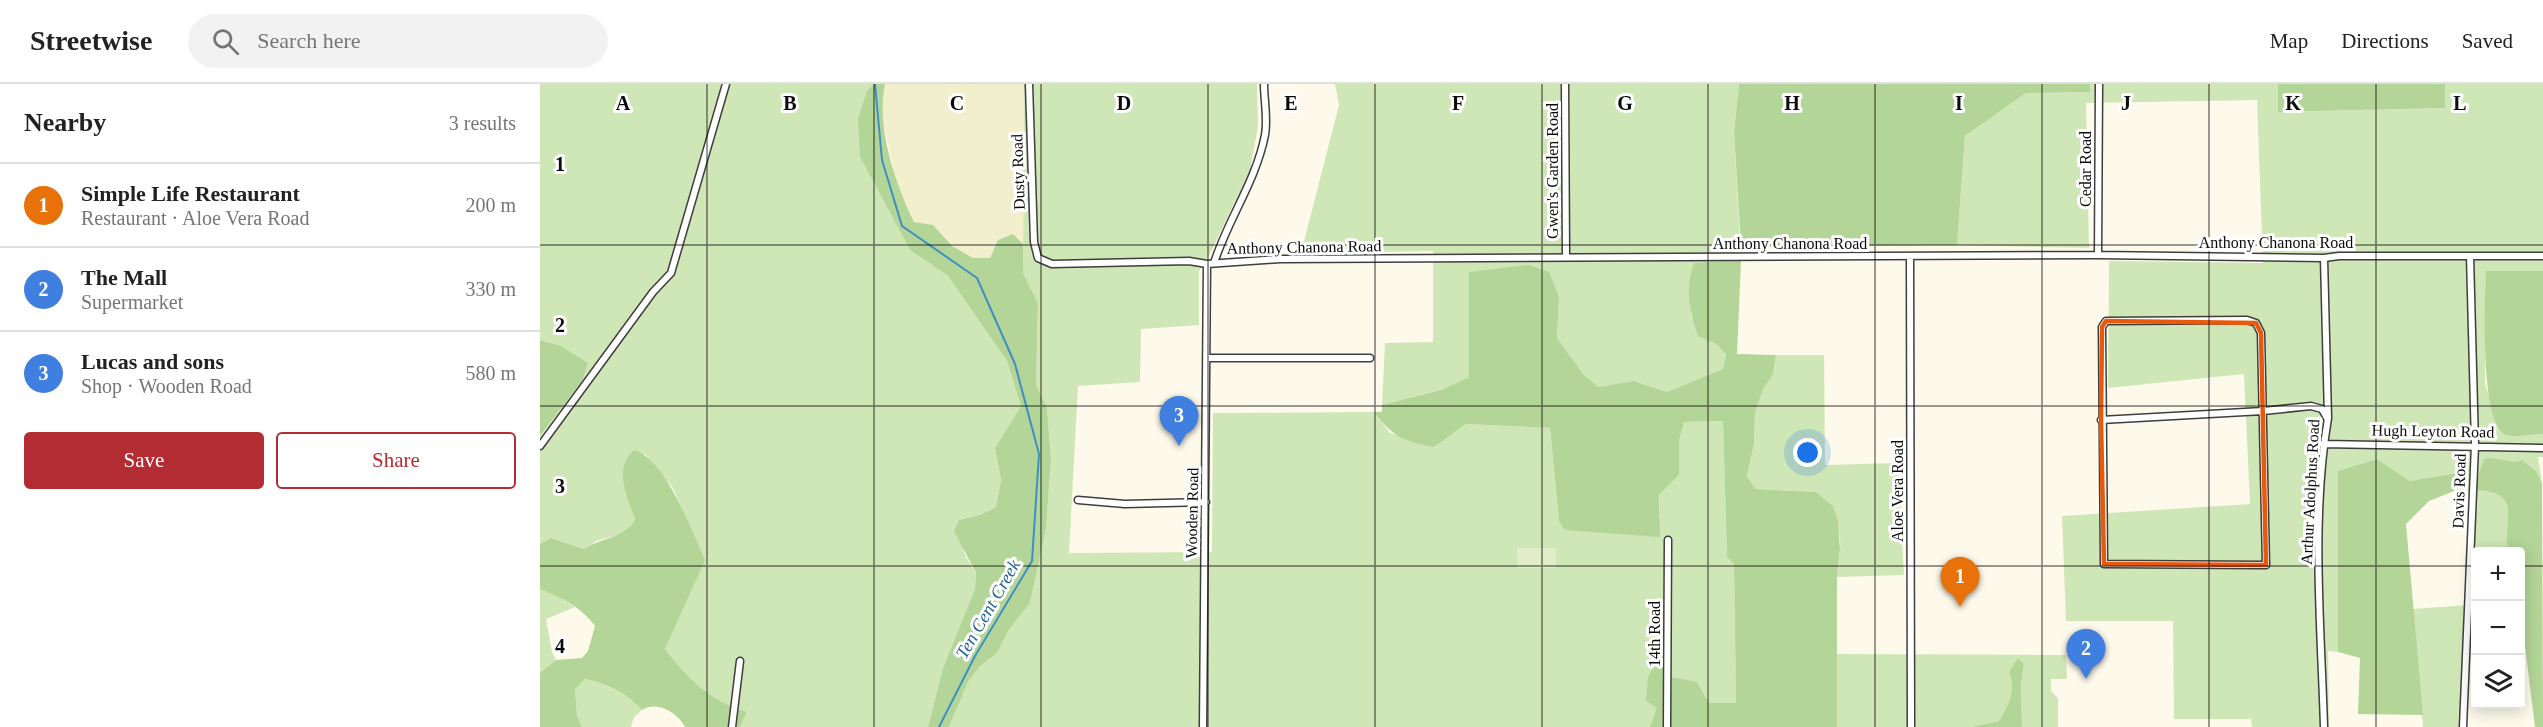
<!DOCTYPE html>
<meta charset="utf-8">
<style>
:root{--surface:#fff;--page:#f2f2f2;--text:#222;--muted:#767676;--line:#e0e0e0;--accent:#b32c32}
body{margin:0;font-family:"Times New Roman",serif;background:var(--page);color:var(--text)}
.controls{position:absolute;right:18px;bottom:18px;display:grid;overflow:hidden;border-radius:6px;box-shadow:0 3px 15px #0003}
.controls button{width:54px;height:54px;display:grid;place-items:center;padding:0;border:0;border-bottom:2px solid var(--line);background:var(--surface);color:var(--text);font:30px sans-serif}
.you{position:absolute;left:1268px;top:369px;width:21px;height:21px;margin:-15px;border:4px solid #fff;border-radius:50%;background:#1a73e8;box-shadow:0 0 0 9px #1a73e833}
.badge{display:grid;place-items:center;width:39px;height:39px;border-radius:50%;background:var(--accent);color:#fff;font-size:20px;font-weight:700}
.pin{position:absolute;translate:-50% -50px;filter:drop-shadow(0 2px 3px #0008)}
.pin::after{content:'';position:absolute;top:32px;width:21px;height:18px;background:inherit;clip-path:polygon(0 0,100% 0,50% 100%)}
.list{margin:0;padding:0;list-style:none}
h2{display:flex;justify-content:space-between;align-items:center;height:78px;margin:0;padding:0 24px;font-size:26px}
h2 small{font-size:20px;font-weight:400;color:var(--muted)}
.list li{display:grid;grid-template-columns:39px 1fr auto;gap:18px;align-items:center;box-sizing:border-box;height:84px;padding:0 24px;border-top:2px solid var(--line)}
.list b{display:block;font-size:22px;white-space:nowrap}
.list p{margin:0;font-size:20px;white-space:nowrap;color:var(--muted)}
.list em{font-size:20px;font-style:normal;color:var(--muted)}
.actions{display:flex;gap:12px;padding:18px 24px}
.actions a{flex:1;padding:14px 0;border:2px solid var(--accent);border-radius:6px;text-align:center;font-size:21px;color:var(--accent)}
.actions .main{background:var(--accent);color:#fff}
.icon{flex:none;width:33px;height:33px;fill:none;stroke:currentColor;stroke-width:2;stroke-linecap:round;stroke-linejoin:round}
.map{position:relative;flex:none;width:2003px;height:643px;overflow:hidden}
header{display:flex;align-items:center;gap:36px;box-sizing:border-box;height:84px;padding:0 30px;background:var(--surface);border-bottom:2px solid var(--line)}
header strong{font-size:28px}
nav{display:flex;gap:33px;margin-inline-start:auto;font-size:21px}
.search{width:420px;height:54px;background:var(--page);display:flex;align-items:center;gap:15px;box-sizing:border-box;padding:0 21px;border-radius:33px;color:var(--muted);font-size:22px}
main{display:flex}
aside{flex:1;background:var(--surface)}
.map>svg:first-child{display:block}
</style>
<header>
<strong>Streetwise</strong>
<div class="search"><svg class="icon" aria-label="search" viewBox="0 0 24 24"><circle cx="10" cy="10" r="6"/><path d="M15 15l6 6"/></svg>Search here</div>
<nav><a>Map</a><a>Directions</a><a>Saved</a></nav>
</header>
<main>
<aside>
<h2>Nearby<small>3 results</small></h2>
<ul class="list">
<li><span class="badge" style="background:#e8710a">1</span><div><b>Simple Life Restaurant</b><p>Restaurant · Aloe Vera Road</p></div><em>200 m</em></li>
<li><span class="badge" style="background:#3f7fe0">2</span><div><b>The Mall</b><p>Supermarket</p></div><em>330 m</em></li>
<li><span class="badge" style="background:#3f7fe0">3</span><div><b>Lucas and sons</b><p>Shop · Wooden Road</p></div><em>580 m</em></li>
</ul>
<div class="actions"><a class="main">Save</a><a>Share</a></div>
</aside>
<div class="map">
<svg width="2003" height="643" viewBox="0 0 2003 643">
<rect width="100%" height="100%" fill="#fefaeb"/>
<path fill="#f2efcd" d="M345 0H484L483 160 473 150 458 156 450 174H433L412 162 393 141 374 138 357 103 340 21Z"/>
<path fill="#cfe6b7" d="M0 0H334L327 8 320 73 370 166 408 192 467 277 481 322 455 364 461 396 456 423 440 431 419 436 424 469 436 490 435 505 403 584 388 643H200L207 628C171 617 147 594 125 565L164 476 133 404 105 370 86 409 95 435 84 450 58 456 44 465 11 454 0 460V353L42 297 19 261 0 256Z
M484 0H717L718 43 710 85 671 168 659 187V241L601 245 600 298 538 302 529 469 672 468 673 329 834 328 850 349 894 363 926 340 1010 344 1019 437 1120 434 1119 411 1139 391V357L1144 338 1183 337 1187 473 1194 479 1196 619H1169L1157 598 1118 624 1110 643H409L428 598 440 582 457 569 468 547 490 519 506 445 511 375 507 324 496 300 498 219 483 189Z
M795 0H1199L1194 47 1201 176 1154 179 1151 230 1158 251 1176 260 1186 270 1183 285 1127 308 1094 297 1058 303 1043 290 1017 254 1019 213 929 189V293L901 306 842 321 845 259 893 258V167L761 169 799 21Z
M1550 0H1738V28L1905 24V0H2003V187H1946L1945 300 1961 347 1968 352 2003 350V373H1998L2002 399 1996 387 1982 376 1975 378 1944 375 1933 406C1985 408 1963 431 1968 467L1936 468 1935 514H1928L1932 406 1914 407 1916 389 1870 397 1837 375 1798 387V568L1788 567 1789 643H1712L1711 635H1634L1633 537H1526L1522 432 1710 420 1704 290 1568 304 1569 177 1723 179 1717 16 1546 19 1549 164 1417 161 1425 52 1486 9 1549 8Z
M1236 271H1284L1285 381 1358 379 1364 491 1297 493C1303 448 1303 444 1276 408L1215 405 1207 392 1214 360 1215 329 1223 305 1233 291Z
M0 505 16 511 35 523 6 535 12 568 16 576 0 589Z
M1928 521 1923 643H1883L1873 525Z
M1297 570 1526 571 1527 595H1511V607L1518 614V643H1482L1481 600 1484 580 1469 587C1476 607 1469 620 1459 637L1431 643H1297Z
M45 595C69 601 85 608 102 626L94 633 91 643H42L37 631 35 605Z"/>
<path fill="#b3d597" d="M334 0H345C336 43 355 99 374 138L393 141 412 162 433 174H450L458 156 473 150 483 160V189L498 219 496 300 507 324 511 375 506 445 490 519 468 547 457 569 440 582 428 598 409 643H388L403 584 435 505 436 489 414 447 419 436 440 431 456 423 461 396 455 364 481 322 467 277 408 192 370 166 320 73 318 35 327 7Z
M1199 0H1550V8L1486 9 1425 52 1417 161 1201 163 1194 47Z
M1738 0H1905V24L1738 28Z
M1201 176 1197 270 1236 271 1233 291 1223 305 1215 329 1214 360 1207 392 1215 405 1276 408 1293 422 1298 437 1300 465 1297 493V643H1110L1117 624 1106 617 1108 593 1116 578 1128 584 1130 593 1157 598 1169 619H1196L1194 480 1187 473 1183 337 1144 338 1139 357V391L1119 411 1120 453 1025 446 1019 437 1010 344 926 340 894 363C863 357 853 353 834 328H842V321L901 306 929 293V188L989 181 1009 188 1019 213 1017 254 1043 290 1058 303 1094 297 1127 308 1183 285 1186 270 1176 260 1158 252C1149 227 1145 204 1154 179Z
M1946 187H2003V350C1993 350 1975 354 1966 351 1939 340 1945 214 1946 187Z
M0 256 19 261 48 279 42 297 0 352Z
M94 366C126 375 151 446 165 476L125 565C148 595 171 617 207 628L200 643H145C138 629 117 616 102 626 85 608 70 601 45 595L35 605 37 631 42 643H0V589L16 576 42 574 48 567 55 542C42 524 22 513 0 505V460L11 454 44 465C62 453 85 455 95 435 87 413 73 384 94 366Z
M1950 374 1975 378 1982 376 1996 387 2002 399 2003 643H1995L1981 530 1980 468 1968 467C1962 431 1985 408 1933 406L1944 375Z
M1837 375 1870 397 1916 389 1914 407 1889 417 1866 440 1883 631 1818 630 1820 574 1798 568V387Z
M1478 574 1484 580 1481 600 1482 643H1431L1459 637C1469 620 1476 607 1469 588Z"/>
<path fill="#e1edc8" d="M977 464H1016V484H977Z"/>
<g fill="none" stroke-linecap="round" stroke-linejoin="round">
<path stroke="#3e8fc5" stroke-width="2" d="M335 0 342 76 362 142 437 194 475 280 499 370 492 477 435 572 399 643"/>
<defs>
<path id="minor" d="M489 0 494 158 498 174 512 180 649 177 667 180 740 175 1558 171 1784 174 1799 172H2003
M1025 0 1026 173
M1558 171 1559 0
M1370 172 1371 643
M674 179C688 135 716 97 725 51 728 34 724 17 724 0
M1707 236 1716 239 1721 249 1726 481 1564 480 1562 243 1566 237Z
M667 274H830
M1561 336 1723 327 1771 322 1782 325 1787 334
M1783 360 2003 364
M0 362 113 208 131 189 186 0
M538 416 585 420 666 418
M192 643 200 577
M663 643 667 180
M1127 643 1128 456
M1784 643C1781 541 1771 435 1788 334L1784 174
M1923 643 1935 361 1930 172"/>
</defs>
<use href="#minor" stroke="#3e3e3e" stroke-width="9"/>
<use href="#minor" stroke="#fff" stroke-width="6"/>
</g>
<path fill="none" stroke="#e8590c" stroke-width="4.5" stroke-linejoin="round" d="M1566 237 1716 239 1721 249 1726 481 1564 480 1561 336 1562 243Z"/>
<path fill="none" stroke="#0b0b0b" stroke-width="1.5" stroke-opacity="0.55" d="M167 0V643M334 0V643M501 0V643M668 0V643M835 0V643M1002 0V643M1168 0V643M1335 0V643M1502 0V643M1669 0V643M1836 0V643M0 161H2003M0 322H2003M0 482H1936M1980 482H2003"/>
<g text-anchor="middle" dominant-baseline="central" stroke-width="6" stroke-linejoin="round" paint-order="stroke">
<g font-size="16" fill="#0b0b0b" stroke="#fff">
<text transform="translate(1545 85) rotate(-90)">Cedar Road</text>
<text transform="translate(1012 87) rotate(-90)">Gwen's Garden Road</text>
<text transform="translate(478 88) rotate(-92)">Dusty Road</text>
<text x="1736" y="158">Anthony Chanona Road</text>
<text x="1250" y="159">Anthony Chanona Road</text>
<text transform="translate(764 163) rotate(-1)">Anthony Chanona Road</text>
<text transform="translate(1893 347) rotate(1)">Hugh Leyton Road</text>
<text transform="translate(1357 407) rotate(-90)">Aloe Vera Road</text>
<text transform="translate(1919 407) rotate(-88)">Davis Road</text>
<text transform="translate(1770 408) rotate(-87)">Arthur Adolphus Road</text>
<text transform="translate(652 429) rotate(-89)">Wooden Road</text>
<text transform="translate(1114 550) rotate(-90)">14th Road</text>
</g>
<g font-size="18" font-style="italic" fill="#1d6195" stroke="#fff">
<text transform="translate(448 525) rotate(-60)">Ten Cent Creek</text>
</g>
</g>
<g font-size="20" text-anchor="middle" font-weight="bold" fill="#0b0b0b" stroke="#fff" stroke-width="6" stroke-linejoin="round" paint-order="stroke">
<text x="83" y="26">A</text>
<text x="250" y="26">B</text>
<text x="417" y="26">C</text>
<text x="584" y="26">D</text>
<text x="751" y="26">E</text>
<text x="918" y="26">F</text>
<text x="1085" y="26">G</text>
<text x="1252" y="26">H</text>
<text x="1419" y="26">I</text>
<text x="1586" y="26">J</text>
<text x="1753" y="26">K</text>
<text x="1920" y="26">L</text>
<text x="20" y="87">1</text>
<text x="20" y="248">2</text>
<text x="20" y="409">3</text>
<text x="20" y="569">4</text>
</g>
</svg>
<div class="controls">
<button>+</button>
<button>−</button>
<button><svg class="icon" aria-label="layers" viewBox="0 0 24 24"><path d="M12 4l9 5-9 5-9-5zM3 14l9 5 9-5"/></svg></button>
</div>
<div class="you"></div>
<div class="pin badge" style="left:1420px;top:523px;background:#e8710a">1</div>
<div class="pin badge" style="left:1546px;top:595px;background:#3f7fe0">2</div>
<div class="pin badge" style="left:639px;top:362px;background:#3f7fe0">3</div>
</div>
</main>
